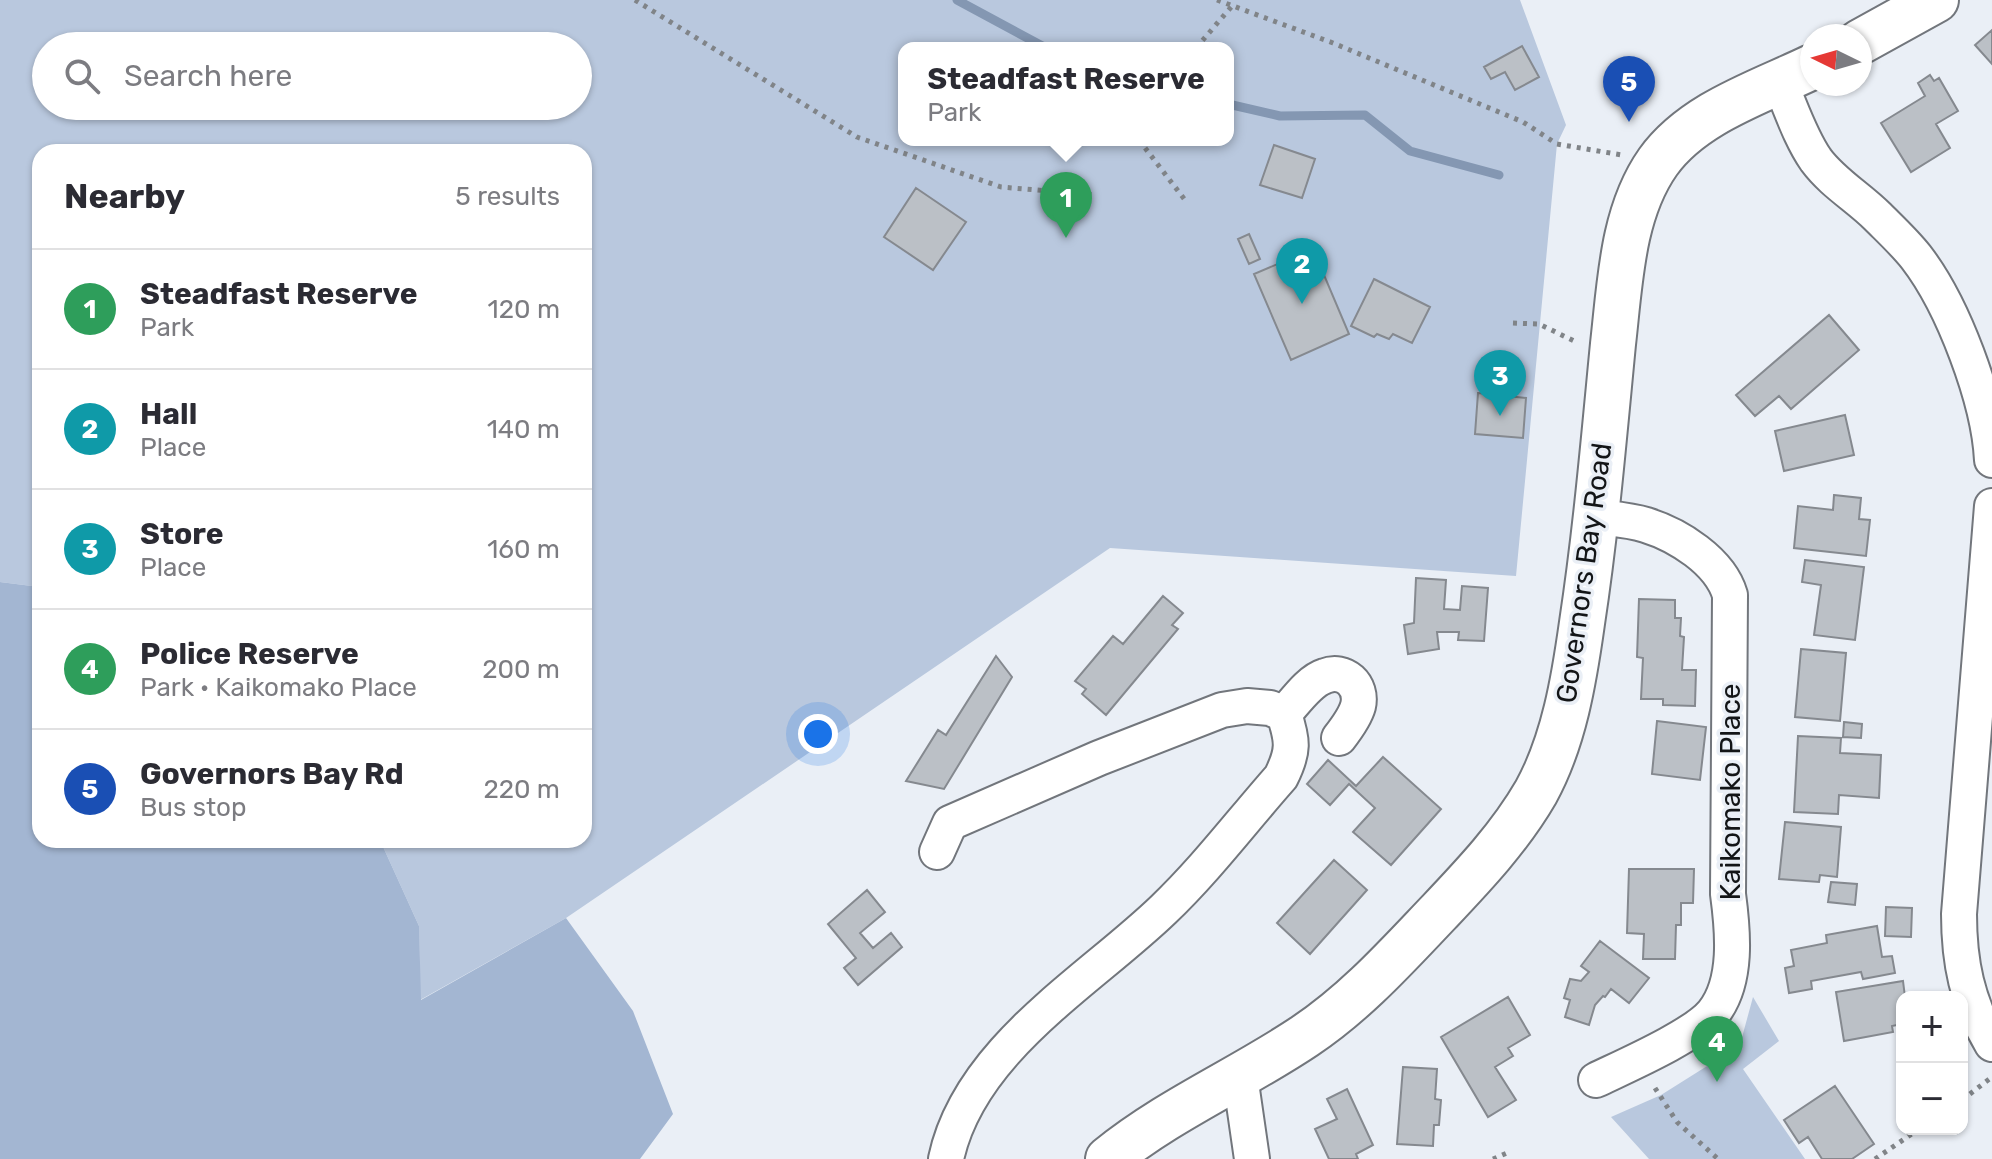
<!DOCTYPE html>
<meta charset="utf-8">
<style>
:root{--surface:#fff;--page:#f2f2f3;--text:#2b2b33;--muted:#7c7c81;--line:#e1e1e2;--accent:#1d59aa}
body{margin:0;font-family:Rubik,sans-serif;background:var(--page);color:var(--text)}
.controls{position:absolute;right:24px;bottom:24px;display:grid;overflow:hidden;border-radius:16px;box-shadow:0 2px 6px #0004}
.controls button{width:72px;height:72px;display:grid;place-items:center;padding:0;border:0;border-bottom:2px solid var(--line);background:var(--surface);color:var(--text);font:40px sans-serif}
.compass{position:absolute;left:1800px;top:24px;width:72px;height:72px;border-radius:50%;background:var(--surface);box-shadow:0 2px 6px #0004;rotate:275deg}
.you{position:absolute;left:818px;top:734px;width:28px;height:28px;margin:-20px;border:6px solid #fff;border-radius:50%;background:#1a73e8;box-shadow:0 0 0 12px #1a73e833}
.badge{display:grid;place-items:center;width:52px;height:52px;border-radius:50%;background:var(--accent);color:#fff;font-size:26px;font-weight:700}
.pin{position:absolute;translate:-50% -66px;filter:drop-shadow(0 2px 4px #0008)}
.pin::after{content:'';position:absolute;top:42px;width:28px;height:24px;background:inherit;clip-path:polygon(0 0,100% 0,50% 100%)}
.popup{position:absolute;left:898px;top:42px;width:336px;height:104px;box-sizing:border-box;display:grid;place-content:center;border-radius:16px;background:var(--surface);filter:drop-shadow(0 2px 6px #0005);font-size:26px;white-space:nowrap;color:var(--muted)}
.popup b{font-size:30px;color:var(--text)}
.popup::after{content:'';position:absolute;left:50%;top:100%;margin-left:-16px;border:16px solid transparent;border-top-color:var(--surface)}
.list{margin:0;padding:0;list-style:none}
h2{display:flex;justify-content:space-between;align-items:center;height:104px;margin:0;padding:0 32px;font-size:34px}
h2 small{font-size:26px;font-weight:400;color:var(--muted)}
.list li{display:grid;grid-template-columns:52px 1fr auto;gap:24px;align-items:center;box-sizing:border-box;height:120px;padding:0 32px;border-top:2px solid var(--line)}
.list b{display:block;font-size:30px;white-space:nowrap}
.list p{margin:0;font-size:26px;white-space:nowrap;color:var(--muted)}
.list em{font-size:26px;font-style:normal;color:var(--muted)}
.icon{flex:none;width:44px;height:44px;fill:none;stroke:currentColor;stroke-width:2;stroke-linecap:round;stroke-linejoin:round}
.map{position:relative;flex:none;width:1992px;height:1159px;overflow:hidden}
.search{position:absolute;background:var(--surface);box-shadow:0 2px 6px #0004;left:32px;top:32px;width:560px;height:88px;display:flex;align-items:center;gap:20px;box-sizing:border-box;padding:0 28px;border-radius:44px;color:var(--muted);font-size:30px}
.panel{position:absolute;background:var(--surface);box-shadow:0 2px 6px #0004;left:32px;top:144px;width:560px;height:704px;border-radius:24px}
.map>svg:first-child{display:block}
</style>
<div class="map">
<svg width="1992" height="1159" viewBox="0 0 1992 1159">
<rect width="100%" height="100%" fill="#eaeff6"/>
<path fill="#b9c8de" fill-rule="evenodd" d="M0 0H1520L1566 125 1557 144 1516 576 1110 548 566 918 420 1000 419 926 380 840H584V152H40V587L0 582ZM46 46H578V106H46ZM904 48H1228V140H904Z
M1753 997 1779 1041 1743 1069 1805 1159H1649L1611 1117 1661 1095 1731 1051 1741 1041Z"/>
<path fill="#a3b6d2" d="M0 582 40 587V840H380L419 926 421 1000 566 918 633 1011 673 1114 640 1159H0Z"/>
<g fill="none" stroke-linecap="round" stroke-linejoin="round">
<path stroke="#8497b2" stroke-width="9" d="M957 0 1046 48
M1228 104 1280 116 1365 115 1410 151 1499 175"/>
</g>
<path fill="#bbc0c6" stroke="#85898f" stroke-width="2" d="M1992 30V64L1975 45Z
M1522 46 1539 77 1515 90 1505 72 1491 79 1484 67Z
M1930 75 1934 81 1939 78 1958 111 1936 124 1950 148 1911 172 1881 123 1925 96 1918 83Z
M1274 145 1315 159 1302 198 1260 185Z
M916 188 966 222 933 270 884 237Z
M1249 234 1260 259 1249 264 1238 239Z
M1313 249 1349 334 1291 360 1254 274Z
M1374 279 1430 307 1412 343 1393 334 1389 339 1377 334 1374 337 1351 326Z
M1829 315 1859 350 1791 409 1779 396 1755 416 1736 395Z
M1478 393 1526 398 1523 438 1475 434Z
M1845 415 1854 455 1784 471 1775 431Z
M1834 495 1861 498 1859 519 1870 520 1866 556 1794 548 1798 506 1833 510Z
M1805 560 1864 567 1855 640 1814 635 1821 585 1802 582Z
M1416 578 1446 580 1444 609 1460 610 1462 586 1488 588 1484 641 1458 640 1459 632H1437L1439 649 1408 654 1404 625 1414 623Z
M1163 596 1183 613 1172 625 1178 629 1106 715 1082 694 1086 689 1075 681 1113 636 1123 644Z
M1639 599 1675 600V618H1681L1680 636 1684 637 1682 670H1696L1695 706 1663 705V699H1641L1643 658 1637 657Z
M1801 649 1846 653 1840 721 1795 717Z
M996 656 1012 677 944 789 906 781 938 730 946 735Z
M1657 721 1706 727 1700 780 1652 774Z
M1844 722 1862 724 1861 738 1843 737Z
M1798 736 1841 738 1840 753 1881 755 1879 798 1839 795 1838 814 1794 812Z
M1383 757 1441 809 1391 865 1353 832 1375 808 1349 784 1330 805 1307 784 1328 760 1356 786Z
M1785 822 1841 827 1837 877 1820 875 1819 882 1779 879Z
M1334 860 1367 890 1310 954 1277 923Z
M1629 869H1694L1693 903H1681V925H1676L1675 959H1643L1644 934 1627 933Z
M1831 882 1857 884 1855 905 1828 902Z
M867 890 885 912 860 933 873 948 891 933 902 947 858 985 844 968 856 958 828 924Z
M1886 907 1912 908 1911 937 1885 936Z
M1877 926 1882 957 1892 956 1895 973 1863 979 1861 972 1811 981 1812 989 1789 993 1785 968 1794 966 1791 950 1827 943 1826 935Z
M1600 941 1649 978 1629 1003 1611 989 1605 997 1603 996 1595 1005 1589 1025 1565 1017 1570 1000 1564 998 1570 979 1581 981 1589 972 1581 966Z
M1903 981 1905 997H1902V1024L1892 1026 1893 1032 1844 1041 1836 992Z
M1508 997 1530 1035 1508 1048 1513 1056 1495 1067 1516 1100 1488 1117 1441 1037Z
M1403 1067 1437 1069 1435 1099 1441 1100 1439 1125H1434L1433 1146 1397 1144Z
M1835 1086 1874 1144 1852 1159H1822L1808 1137 1799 1143 1784 1120Z
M1347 1089 1373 1145 1356 1154 1358 1159H1329L1315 1129 1337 1119 1327 1099Z"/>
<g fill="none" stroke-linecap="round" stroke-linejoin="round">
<defs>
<path id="minor" d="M1780 83C1791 108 1800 137 1816 160 1833 183 1858 197 1878 217 1891 230 1905 243 1916 257 1953 305 1989 400 1992 460
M1992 506 1959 914C1959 962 1967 1002 1992 1044
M1284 714C1295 702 1309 681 1325 676 1344 668 1363 685 1358 706 1355 717 1346 729 1339 738
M937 852 950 823 1099 758 1222 710 1247 706 1270 708 1284 714C1293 741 1294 751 1281 777 1242 821 1206 869 1163 910 1088 982 969 1050 946 1159
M1240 1076 1252 1159
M1596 1080C1625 1066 1694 1036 1713 1013 1738 982 1733 931 1728 894L1730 595C1720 561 1678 535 1646 525 1630 520 1613 519 1597 517"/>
<path id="major" d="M1860 42 1936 0
M1108 1159C1168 1110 1241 1079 1305 1036 1356 1002 1397 956 1439 912 1474 875 1510 837 1536 792 1564 741 1574 680 1582 623 1596 531 1604 437 1613 344 1620 283 1622 213 1658 162 1693 113 1760 92 1812 67"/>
</defs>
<use href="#minor" stroke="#72767c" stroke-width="38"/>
<use href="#major" stroke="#72767c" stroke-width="48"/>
<path stroke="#808488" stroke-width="5" stroke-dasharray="4 6" stroke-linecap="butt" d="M635 0 857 137 1001 187 1097 195
M1217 0 1333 43 1523 122 1557 144 1622 155
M1196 48 1232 6
M1139 140 1185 200
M1513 323 1539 324 1576 342
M1655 1088 1677 1122 1718 1159
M1962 1100 1992 1077
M1493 1159 1507 1153
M1875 1159 1919 1129"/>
<use href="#minor" stroke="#fff" stroke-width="34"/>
<use href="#major" stroke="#fff" stroke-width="44"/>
</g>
<g text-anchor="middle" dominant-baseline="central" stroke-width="7" stroke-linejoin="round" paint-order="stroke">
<g font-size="28" fill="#131517" stroke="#eaeff6">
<text transform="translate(1584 573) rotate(-82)">Governors Bay Road</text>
<text transform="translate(1730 792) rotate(-90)">Kaikomako Place</text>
</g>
</g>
</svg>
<div class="controls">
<button>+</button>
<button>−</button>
</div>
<svg class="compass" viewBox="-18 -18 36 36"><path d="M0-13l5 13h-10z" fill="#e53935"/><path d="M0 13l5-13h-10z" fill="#7c7c81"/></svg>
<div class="you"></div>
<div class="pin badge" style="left:1066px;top:238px;background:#2e9e5b">1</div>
<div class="popup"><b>Steadfast Reserve</b>Park</div>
<div class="pin badge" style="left:1302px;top:304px;background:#0f9aa8">2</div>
<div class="pin badge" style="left:1500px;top:416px;background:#0f9aa8">3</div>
<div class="pin badge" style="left:1717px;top:1082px;background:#2e9e5b">4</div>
<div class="pin badge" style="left:1629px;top:122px;background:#1a4fb4">5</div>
<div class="search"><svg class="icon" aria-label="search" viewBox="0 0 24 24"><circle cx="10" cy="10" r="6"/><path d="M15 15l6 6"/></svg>Search here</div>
<section class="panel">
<h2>Nearby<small>5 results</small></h2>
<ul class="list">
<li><span class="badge" style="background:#2e9e5b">1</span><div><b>Steadfast Reserve</b><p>Park</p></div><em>120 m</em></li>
<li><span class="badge" style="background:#0f9aa8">2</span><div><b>Hall</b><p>Place</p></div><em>140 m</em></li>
<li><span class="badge" style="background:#0f9aa8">3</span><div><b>Store</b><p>Place</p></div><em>160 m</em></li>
<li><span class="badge" style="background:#2e9e5b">4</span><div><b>Police Reserve</b><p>Park · Kaikomako Place</p></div><em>200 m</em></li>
<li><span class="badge" style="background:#1a4fb4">5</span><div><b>Governors Bay Rd</b><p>Bus stop</p></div><em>220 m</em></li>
</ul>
</section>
</div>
